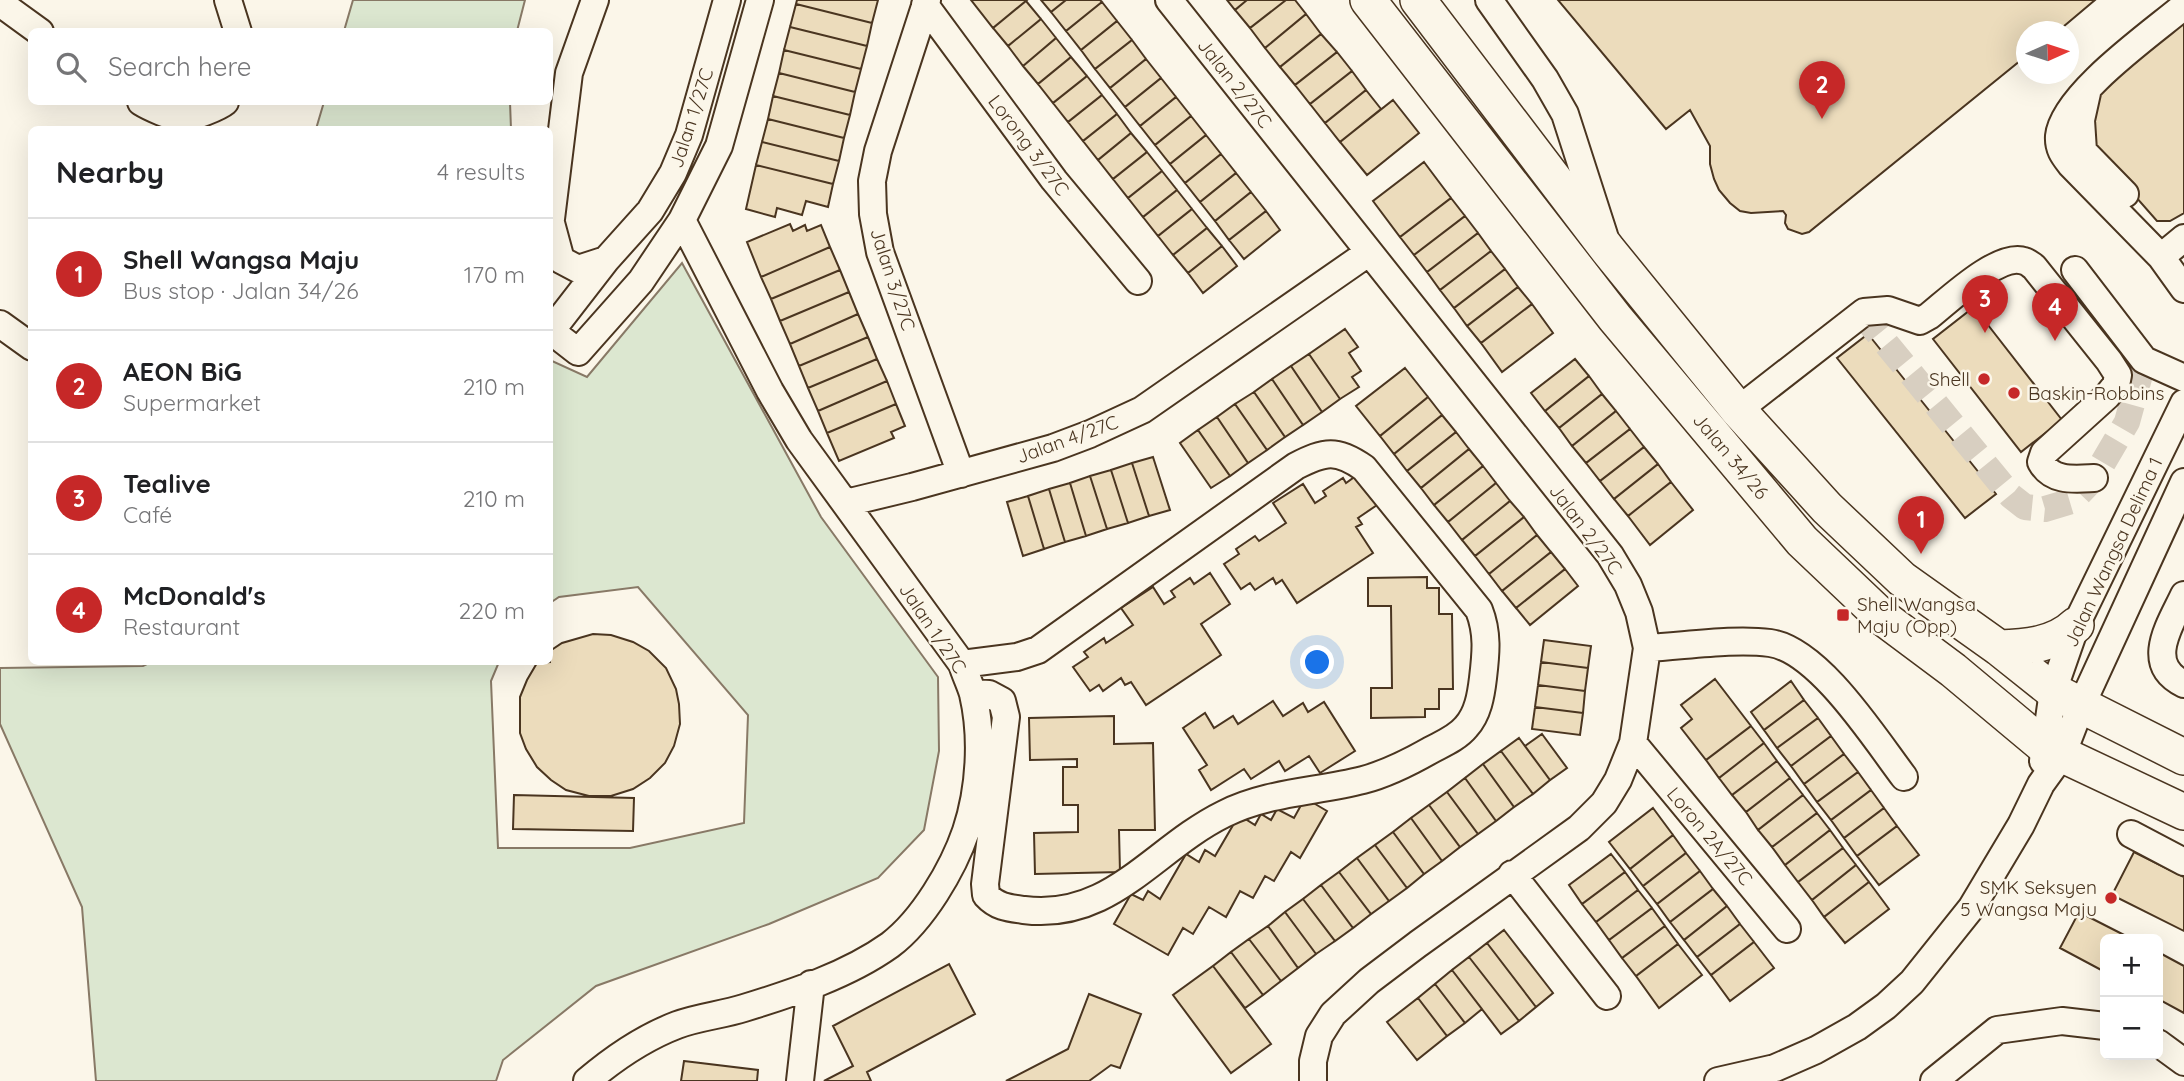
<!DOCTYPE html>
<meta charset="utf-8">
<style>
:root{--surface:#fff;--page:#f6f6f6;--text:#202124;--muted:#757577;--line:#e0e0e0;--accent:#c62828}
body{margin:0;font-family:Quicksand,sans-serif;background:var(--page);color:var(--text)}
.controls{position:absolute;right:21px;bottom:21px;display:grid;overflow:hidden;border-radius:10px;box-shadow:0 7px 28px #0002}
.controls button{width:63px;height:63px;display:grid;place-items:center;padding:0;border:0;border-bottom:2px solid var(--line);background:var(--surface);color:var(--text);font:35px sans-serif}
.compass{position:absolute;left:2016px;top:21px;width:63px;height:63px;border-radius:50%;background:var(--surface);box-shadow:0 7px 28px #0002;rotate:87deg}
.you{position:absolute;left:1318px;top:663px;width:24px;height:24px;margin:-18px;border:5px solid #fff;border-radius:50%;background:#1a73e8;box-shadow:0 0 0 10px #1a73e833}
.badge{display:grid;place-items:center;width:46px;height:46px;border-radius:50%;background:var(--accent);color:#fff;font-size:23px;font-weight:700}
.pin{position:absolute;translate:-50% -58px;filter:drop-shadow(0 2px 4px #0008)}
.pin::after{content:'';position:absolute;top:37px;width:24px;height:21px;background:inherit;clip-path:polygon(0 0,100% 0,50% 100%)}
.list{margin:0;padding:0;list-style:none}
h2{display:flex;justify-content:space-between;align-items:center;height:91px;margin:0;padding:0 28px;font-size:30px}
h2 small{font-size:23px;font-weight:400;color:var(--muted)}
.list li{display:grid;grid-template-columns:46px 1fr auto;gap:21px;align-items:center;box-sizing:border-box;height:112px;padding:0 28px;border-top:2px solid var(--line)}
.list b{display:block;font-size:26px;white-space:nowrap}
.list p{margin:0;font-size:23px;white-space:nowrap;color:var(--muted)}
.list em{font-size:23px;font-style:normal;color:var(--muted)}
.icon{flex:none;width:38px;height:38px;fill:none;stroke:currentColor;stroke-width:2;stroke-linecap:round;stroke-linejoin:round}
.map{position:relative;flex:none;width:2184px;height:1081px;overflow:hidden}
.search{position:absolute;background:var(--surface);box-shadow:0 7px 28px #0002;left:28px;top:28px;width:525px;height:77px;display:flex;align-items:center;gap:18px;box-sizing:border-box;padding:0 24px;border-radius:10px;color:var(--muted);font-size:26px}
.panel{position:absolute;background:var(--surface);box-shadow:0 7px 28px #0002;left:28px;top:126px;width:525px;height:539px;border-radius:10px}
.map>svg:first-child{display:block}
</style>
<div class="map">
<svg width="2184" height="1081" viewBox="0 0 2184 1081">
<rect width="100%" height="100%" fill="#fbf6e9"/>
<path fill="#dce7d0" stroke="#887966" stroke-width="2" d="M353 0H525L517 31H344Z
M324 102H510L511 129H316Z
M682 263 821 517 938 677 939 751 924 830 878 878 769 924 596 986 503 1060 496 1081H96L82 907 0 724V668L143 666 151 662H499L491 681 498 848H630L744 823 748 715 638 587 559 597 550 603V360L587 377Z"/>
<path fill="#ecdcbc" stroke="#4a3520" stroke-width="2" d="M797 0H878L872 23 796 4Z
M971 0H1027L993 28Z
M1041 0H1066L1051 12Z
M1066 0H1100L1102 2 1066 31 1051 12Z
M1227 0H1247L1235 10Z
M1247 0H1286L1250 28 1235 10Z
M1286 0H1295L1306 14 1265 48 1250 28Z
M1558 0H2095L2057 32H2026V56L1809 232 1802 234 1788 229 1785 223 1786 215 1783 211 1751 213 1740 211 1730 203 1719 190 1714 179 1710 164V146L1690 110 1666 129Z
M1026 1 1041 19 1008 46 993 28Z
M1102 2 1117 21 1081 50 1066 31Z
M796 4 872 23 867 46 790 27Z
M1306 14 1321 34 1280 67 1265 48Z
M2184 15V213L2170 221H2157L2091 146 2095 86Z
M1041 19 1056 38 1023 66 1008 46Z
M1117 21 1132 40 1095 69 1081 50Z
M790 27 867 46 861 69 784 50Z
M1321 34 1337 52 1295 85 1280 67Z
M1056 38 1071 57 1038 84 1023 66Z
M1132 40 1146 59 1110 88 1095 69Z
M784 50 861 69 855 92 779 73Z
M1337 52 1352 71 1310 104 1295 85Z
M1071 57 1087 76 1053 103 1038 84Z
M1146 59 1161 78 1125 107 1110 88Z
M1352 71 1366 90 1325 123 1310 104Z
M779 73 855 92 850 115 773 96Z
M1087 76 1102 95 1068 122 1053 103Z
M1161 78 1176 97 1140 126 1125 107Z
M1366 90 1381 109 1340 142 1325 123Z
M1102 95 1117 114 1083 141 1068 122Z
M773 96 850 115 844 138 768 119Z
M1176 97 1191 116 1155 145 1140 126Z
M1393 100 1419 133 1367 175 1340 142Z
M1117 114 1131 133 1098 160 1083 141Z
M1191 116 1206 135 1170 164 1155 145Z
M768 119 844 138 839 161 762 142Z
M1131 133 1147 152 1113 179 1098 160Z
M1206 135 1221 154 1185 183 1170 164Z
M762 142 839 161 833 184 756 165Z
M1147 152 1162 171 1128 198 1113 179Z
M1221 154 1236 173 1200 202 1185 183Z
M1424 162 1451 198 1400 237 1373 201Z
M756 165 833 184 828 207 806 201 802 215 777 208 775 217 746 209Z
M1162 171 1177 190 1143 217 1128 198Z
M1236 173 1251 192 1215 221 1200 202Z
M1177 190 1192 209 1158 236 1143 217Z
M1251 192 1266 211 1229 240 1215 221Z
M1451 198 1465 216 1414 255 1400 237Z
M1192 209 1207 228 1173 255 1158 236Z
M1266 211 1280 230 1244 259 1229 240Z
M1465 216 1478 233 1427 272 1414 255Z
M790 224 793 231 805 225 807 231 821 225 830 247 761 277 747 242Z
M1207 228 1222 246 1188 273 1173 255Z
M1478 233 1491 251 1440 290 1427 272Z
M1222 246 1237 266 1203 293 1188 273Z
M830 247 840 270 771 299 761 277Z
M1491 251 1505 269 1454 308 1440 290Z
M1505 269 1518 287 1467 326 1454 308Z
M840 270 849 292 780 321 771 299Z
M1518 287 1532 304 1481 343 1467 326Z
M849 292 858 314 790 344 780 321Z
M1532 304 1553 333 1502 372 1481 343Z
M1974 307 2062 420 2021 452 1933 339Z
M858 314 868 337 799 366 790 344Z
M1345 329 1358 347 1349 353 1361 371 1352 377 1359 387 1340 399 1309 354Z
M1868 334 1996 494 1965 518 1837 358Z
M868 337 877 359 808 388 799 366Z
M1309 354 1340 399 1322 412 1291 366Z
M877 359 887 381 818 411 808 388Z
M1575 359 1589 376 1545 411 1531 393Z
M1291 366 1322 412 1303 425 1272 379Z
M1405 368 1428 397 1380 436 1356 406Z
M1589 376 1602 394 1559 428 1545 411Z
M1272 379 1303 425 1285 437 1254 392Z
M887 381 896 404 827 433 818 411Z
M1254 392 1285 437 1267 450 1235 404Z
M1602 394 1616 411 1572 446 1559 428Z
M1428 397 1442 415 1394 454 1380 436Z
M896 404 905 426 891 432 894 438 839 461 827 433Z
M1235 404 1267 450 1248 463 1217 417Z
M1616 411 1630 429 1586 463 1572 446Z
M1442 415 1456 432 1407 471 1394 454Z
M1217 417 1248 463 1230 476 1198 430Z
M1630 429 1644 447 1600 481 1586 463Z
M1198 430 1230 476 1211 488 1180 443Z
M1456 432 1469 449 1421 488 1407 471Z
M1644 447 1658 464 1614 499 1600 481Z
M1469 449 1483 466 1434 505 1421 488Z
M1153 457 1170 510 1149 516 1132 463Z
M1132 463 1149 516 1128 523 1111 470Z
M1658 464 1671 482 1628 516 1614 499Z
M1483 466 1496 483 1448 522 1434 505Z
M1111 470 1128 523 1107 529 1090 476Z
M1360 473 1380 503 1358 518 1362 524 1356 527 1373 553 1297 603 1282 580 1276 584 1273 578 1255 590 1250 583 1241 589 1224 564 1239 554 1236 549 1255 536 1259 541 1286 523 1273 503 1303 484 1315 503 1326 496 1323 491 1343 478 1346 483Z
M1090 476 1107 529 1086 536 1070 483Z
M1671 482 1693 510 1650 545 1628 516Z
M1070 483 1086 536 1065 542 1049 489Z
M1496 483 1510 501 1462 540 1448 522Z
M1049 489 1065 542 1044 549 1028 496Z
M1028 496 1044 549 1023 556 1007 502Z
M1510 501 1524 517 1475 556 1462 540Z
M1524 517 1537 535 1489 574 1475 556Z
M1537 535 1551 552 1502 591 1489 574Z
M1551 552 1565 569 1516 608 1502 591Z
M1565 569 1578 586 1530 625 1516 608Z
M1210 573 1230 604 1201 624 1221 655 1146 705 1131 682 1125 685 1121 678 1103 691 1099 685 1090 691 1073 667 1088 657 1084 652 1104 638 1106 643 1133 625 1121 608 1153 587 1164 604 1175 597 1171 591 1190 578 1194 584Z
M1427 577V588H1439V614H1452L1453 689H1439V709H1425V717L1371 718V688H1392L1391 606H1368V578Z
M593 634 611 635 633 642 649 651 666 668 676 689 679 704 680 724 674 746 665 763 650 778 633 789 611 796H589L566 790 551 780 537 767 526 749 520 733V697L527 680 537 663 550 662V651L562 643Z
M1544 640 1591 646 1588 668 1541 662Z
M1541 662 1588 668 1585 691 1538 685Z
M1715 679 1751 726 1706 760 1681 728 1692 719 1681 705Z
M1791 681 1804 700 1764 730 1751 712Z
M1538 685 1585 691 1583 713 1535 707Z
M1804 700 1818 718 1777 748 1764 730Z
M1273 701 1283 716 1303 703 1308 712 1324 702 1355 751 1320 773 1309 756 1285 771 1279 761 1251 779 1244 769 1211 790 1199 770 1207 765 1183 728 1205 713 1214 728 1233 716 1238 724Z
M1535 707 1583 713 1580 735 1532 729Z
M1114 716V744L1153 743 1155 830H1119L1120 872 1035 874 1034 833 1078 832V805H1063V767H1077V759L1030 760 1029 718Z
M1818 718 1831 736 1791 766 1777 748Z
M1751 726 1764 743 1719 778 1706 760Z
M1542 734 1567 768 1550 780 1525 746Z
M1831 736 1844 754 1804 784 1791 766Z
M1519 738 1550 780 1533 794 1501 751Z
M1764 743 1777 761 1732 795 1719 778Z
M1501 751 1533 794 1514 807 1483 764Z
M1844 754 1858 772 1817 802 1804 784Z
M1777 761 1790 778 1746 812 1732 795Z
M1483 764 1514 807 1496 821 1465 778Z
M1858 772 1871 790 1831 820 1817 802Z
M1465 778 1496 821 1478 834 1447 792Z
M1790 778 1803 795 1758 830 1746 812Z
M1871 790 1884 808 1844 838 1831 820Z
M1447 792 1478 834 1460 847 1429 805Z
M514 795 634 798 633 831 513 829Z
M1803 795 1817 813 1772 847 1758 830Z
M1305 798 1327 811 1300 858 1291 852 1274 881 1265 876 1253 898 1240 891 1226 917 1209 907 1193 934 1183 928 1168 955 1114 924 1131 894 1143 900 1148 891 1160 899 1186 854 1199 862 1205 850 1215 856 1239 815 1255 825 1261 814 1271 820 1277 809 1294 818Z
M1429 805 1460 847 1442 861 1411 818Z
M1653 808 1673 835 1630 869 1609 842Z
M1884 808 1897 826 1857 856 1844 838Z
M1817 813 1830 830 1785 865 1772 847Z
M1411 818 1442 861 1424 874 1393 832Z
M1897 826 1919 855 1879 885 1857 856Z
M1830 830 1843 848 1798 882 1785 865Z
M1393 832 1424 874 1407 888 1375 845Z
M1673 835 1686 853 1643 886 1630 869Z
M1375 845 1407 888 1389 901 1357 858Z
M1843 848 1856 865 1812 900 1798 882Z
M2134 852 2184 877V931L2112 895Z
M1686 853 1700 871 1657 904 1643 886Z
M1611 854 1625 872 1582 904 1569 885Z
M1357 858 1389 901 1371 914 1339 872Z
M1856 865 1869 882 1824 917 1812 900Z
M1700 871 1713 889 1670 922 1657 904Z
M1339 872 1371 914 1353 928 1321 885Z
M1625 872 1638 890 1596 922 1582 904Z
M1869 882 1889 909 1845 943 1824 917Z
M1321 885 1353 928 1335 941 1303 899Z
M1713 889 1727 906 1684 940 1670 922Z
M1638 890 1652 908 1609 940 1596 922Z
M1303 899 1335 941 1316 954 1285 912Z
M1727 906 1740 924 1697 957 1684 940Z
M1652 908 1665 926 1622 958 1609 940Z
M1285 912 1316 954 1298 968 1268 926Z
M2079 912 2132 939H2105V972L2060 948Z
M1740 924 1754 942 1711 975 1697 957Z
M1268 926 1298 968 1281 981 1249 939Z
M1665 926 1678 944 1636 976 1622 958Z
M1504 930 1553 993 1536 1007 1487 943Z
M1249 939 1281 981 1263 995 1231 952Z
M1754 942 1774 968 1730 1001 1711 975Z
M1487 943 1536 1007 1519 1021 1469 957Z
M1678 944 1702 975 1659 1008 1636 976Z
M1231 952 1263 995 1245 1008 1213 966Z
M2158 952 2184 966V1013L2158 999Z
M1469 957 1519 1021 1501 1034 1452 970Z
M949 964 975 1014 867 1072 871 1081H824L853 1066 833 1026Z
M1213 966 1271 1044 1231 1073 1173 995Z
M1452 970 1482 1009 1465 1023 1435 984Z
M1435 984 1465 1023 1447 1036 1418 998Z
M1089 994 1141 1014 1120 1068 1111 1065 1089 1081H1006L1068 1049Z
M1418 998 1447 1036 1417 1060 1387 1022Z
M684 1061 758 1070 757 1081H681Z"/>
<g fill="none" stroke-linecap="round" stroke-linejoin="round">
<path stroke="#d8cfc1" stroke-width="26" stroke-dasharray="26 13" stroke-linecap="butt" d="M1862 314 2011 496 2025 507 2045 509 2072 501 2094 478 2127 422 2144 360"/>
<defs>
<path id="minor" d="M228 0 238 32
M727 0 689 135 673 173 650 211 606 260 551 331 578 352 641 281 682 220 719 146 760 0
M927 0 878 151 872 181 873 214 880 252 961 474
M1169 0 1610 555 1628 585 1639 612 1647 648 1633 743 1618 780 1604 803 1579 828 1418 944 1369 981 1333 1014 1319 1036 1313 1061V1081
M1489 0 1545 79 1565 114 1604 235
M0 3 40 32
M925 5 1054 180 1138 281
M2184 6C2152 33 2063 95 2059 136 2058 149 2064 156 2071 165L2161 257 2184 289
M2087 93 2081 120 2083 151 2125 194
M141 102C149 107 173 118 183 118 192 118 219 107 225 102
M551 223 561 260 578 269 606 260
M550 227 569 73 595 0
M2161 257 2184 238
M2075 270 2144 360 2184 378
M0 324 32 347
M1738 410 1864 312 1888 310 1920 321 1929 316C1948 301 1999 252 2024 261 2028 262 2031 265 2034 267L2109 361 2118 375 2116 385 2107 396 2044 453 2041 462C2052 482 2074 479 2094 478
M846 503 912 487 1053 448 1090 434 1142 410 1368 253
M2184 595C2170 625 2143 664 2184 684
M1647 648C1685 646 1734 638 1770 643 1819 650 1875 739 1904 777
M962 664 1017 657 1038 650 1296 466C1325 451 1337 449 1364 468L1479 610C1488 633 1486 653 1483 678 1481 695 1478 714 1466 727 1457 738 1442 744 1431 750 1410 762 1386 774 1363 780 1316 792 1267 792 1224 814 1153 849 1111 921 1024 910 1008 908 997 907 986 895L985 884 1006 717 1002 701 989 694 973 693
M1633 743 1787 929
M2043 761 2053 691 2076 625 2184 403
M2131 834 2184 862
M1512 874 1607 996
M2158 1043 2184 1062
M587 1081C614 1058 643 1038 677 1025 698 1017 722 1015 744 1008 793 993 848 975 890 945 923 920 953 869 966 831 980 789 983 737 973 694 970 684 965 674 962 664L799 440 770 391 682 220
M800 1081 811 984
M1718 1081 1775 1068 1816 1050 1857 1027 1886 1006 1912 982 1972 907 2021 825 2041 784 2062 755 2081 706 2184 482
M1934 1081 1997 1030 2062 1021 2105 1026"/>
<path id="major" d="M1368 0 1615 318 1802 541 1882 617 1953 670 2044 746 2184 812
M1418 0 1608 250 1738 410 1827 508 1902 579 1999 648 2053 691 2184 757
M1999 648C2026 647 2055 645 2076 625"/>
</defs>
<use href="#minor" stroke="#4a3520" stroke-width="30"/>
<use href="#major" stroke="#4a3520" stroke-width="38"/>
<use href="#minor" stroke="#fbf6e9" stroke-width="26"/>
<use href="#major" stroke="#fbf6e9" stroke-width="35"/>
</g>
<g fill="#c62828" stroke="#fbf6e9" stroke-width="2.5">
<circle cx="1984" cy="379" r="7"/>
<circle cx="2014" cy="393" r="7"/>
<rect x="1836" y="608" width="14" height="14" rx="3.5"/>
<circle cx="2111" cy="898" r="7"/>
</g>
<g text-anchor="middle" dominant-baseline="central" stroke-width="5" stroke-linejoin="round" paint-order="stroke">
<g font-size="19" fill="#4a3520" stroke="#fbf6e9">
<text transform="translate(1235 83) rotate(52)">Jalan 2/27C</text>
<text transform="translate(691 118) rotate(-72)">Jalan 1/27C</text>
<text transform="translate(1029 145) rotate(53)">Lorong 3/27C</text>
<text transform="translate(893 279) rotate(72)">Jalan 3/27C</text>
<text transform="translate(1067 439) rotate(-20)">Jalan 4/27C</text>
<text transform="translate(1731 456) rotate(50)">Jalan 34/26</text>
<text transform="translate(1586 529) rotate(53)">Jalan 2/27C</text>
<text transform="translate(2113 552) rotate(-65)">Jalan Wangsa Delima 1</text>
<text transform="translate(933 628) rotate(56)">Jalan 1/27C</text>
<text transform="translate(1710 836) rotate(50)">Loron 2A/27C</text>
</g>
<g font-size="19" fill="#4a3520" stroke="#fbf6e9" text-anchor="end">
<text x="1970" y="379">Shell</text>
<text x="2028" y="393" text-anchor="start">Baskin-Robbins</text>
<text x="1857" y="604" text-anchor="start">Shell Wangsa<tspan x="1857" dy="22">Maju (Opp)</tspan></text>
<text x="2097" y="887">SMK Seksyen<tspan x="2097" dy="22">5 Wangsa Maju</tspan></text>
</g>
</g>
</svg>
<div class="controls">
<button>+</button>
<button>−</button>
</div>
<svg class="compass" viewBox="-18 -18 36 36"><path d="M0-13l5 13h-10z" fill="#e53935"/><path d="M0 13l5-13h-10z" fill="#757577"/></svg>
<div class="you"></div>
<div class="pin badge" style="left:1921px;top:554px">1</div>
<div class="pin badge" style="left:1822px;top:119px">2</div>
<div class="pin badge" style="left:1985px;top:333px">3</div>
<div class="pin badge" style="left:2055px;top:341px">4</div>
<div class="search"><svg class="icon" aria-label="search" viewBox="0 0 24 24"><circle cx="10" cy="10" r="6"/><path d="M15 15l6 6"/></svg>Search here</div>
<section class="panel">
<h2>Nearby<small>4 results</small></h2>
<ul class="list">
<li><span class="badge">1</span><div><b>Shell Wangsa Maju</b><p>Bus stop · Jalan 34/26</p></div><em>170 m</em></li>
<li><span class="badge">2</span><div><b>AEON BiG</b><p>Supermarket</p></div><em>210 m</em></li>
<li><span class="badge">3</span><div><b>Tealive</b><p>Café</p></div><em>210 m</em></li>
<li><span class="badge">4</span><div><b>McDonald's</b><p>Restaurant</p></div><em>220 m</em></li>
</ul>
</section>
</div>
